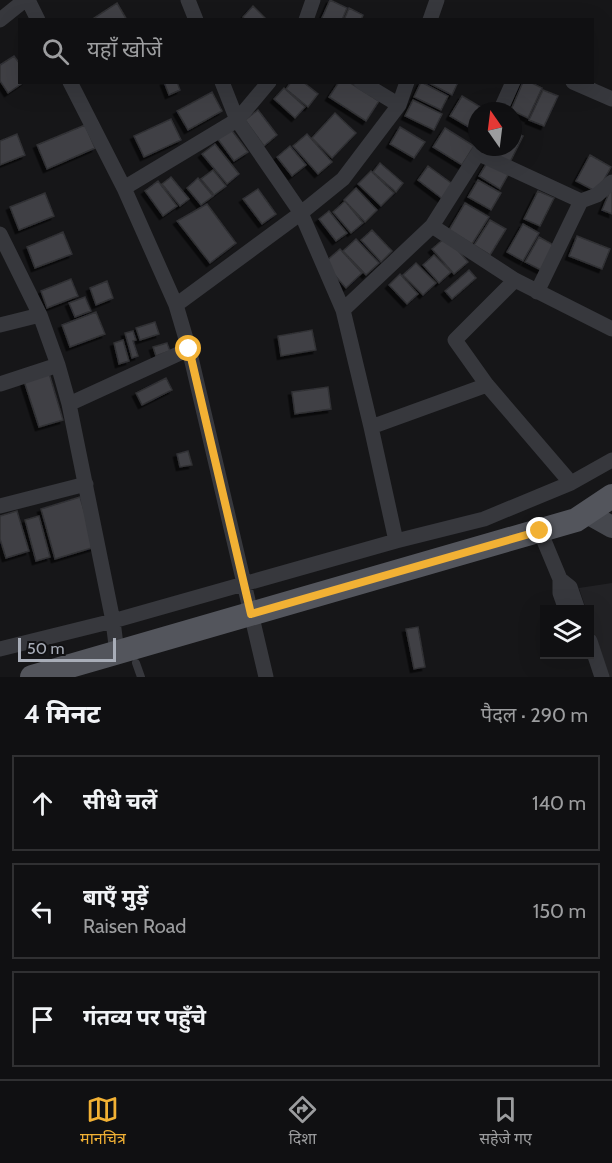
<!DOCTYPE html>
<html lang="hi">
<meta charset="utf-8">
<style>
:root{--surface:#101012;--page:#19191b;--text:#f1f3f6;--muted:#9c9d9f;--line:#303032;--accent:#f2b134}
body{margin:0;font-family:Cabin,"Noto Sans Devanagari",sans-serif;background:var(--page);color:var(--text)}
.controls{position:absolute;right:18px;bottom:18px;display:grid;overflow:hidden;border-radius:0px;box-shadow:0 6px 24px #0002}
.controls button{width:54px;height:54px;display:grid;place-items:center;padding:0;border:0;border-bottom:2px solid var(--line);background:var(--surface);color:var(--text);font:30px sans-serif}
.compass{position:absolute;left:468px;top:102px;width:54px;height:54px;border-radius:50%;background:var(--surface);box-shadow:0 6px 24px #0002;rotate:346deg}
.scale{position:absolute;left:18px;bottom:15px;width:98px;box-sizing:border-box;padding-left:6px;border:3px solid #a8adb8;border-top:0;font-size:16px;line-height:21px;white-space:nowrap;color:#a8adb8;-webkit-text-stroke:4px #111113;paint-order:stroke}
.stop{position:absolute;width:18px;height:18px;margin:-14px;border:4px solid #f2b134;border-radius:50%;background:#fff}
.stop.end{background:#f2b134;border-color:#fff;box-shadow:0 2px 6px #0008}
.list{margin:0;padding:0;list-style:none}
h2{display:flex;justify-content:space-between;align-items:center;height:78px;margin:0;padding:0 24px;font-size:26px}
h2 small{font-size:20px;font-weight:400;color:var(--muted)}
.list li{display:grid;grid-template-columns:39px 1fr auto;gap:18px;align-items:center;box-sizing:border-box;height:96px;margin:0 12px 12px;padding:0 12px;border:2px solid var(--line);border-radius:0px}
.list b{display:block;font-size:22px;white-space:nowrap}
.list p{margin:0;font-size:20px;white-space:nowrap;color:var(--muted)}
.list em{font-size:20px;font-style:normal;color:var(--muted)}
.icon{flex:none;width:33px;height:33px;fill:none;stroke:currentColor;stroke-width:2;stroke-linecap:round;stroke-linejoin:round}
.map{position:relative;flex:none;width:612px;height:677px;overflow:hidden}
.search{position:absolute;background:var(--surface);box-shadow:0 6px 24px #0002;left:18px;right:18px;top:18px;height:66px;display:flex;align-items:center;gap:15px;box-sizing:border-box;padding:0 21px;border-radius:0px;color:var(--muted);font-size:22px}
.sheet{height:402px;background:var(--surface)}
nav{display:flex;justify-content:space-around;align-items:center;box-sizing:border-box;height:84px;border-top:2px solid var(--line);background:var(--surface);font-size:16px;color:var(--muted)}
nav a{display:grid;justify-items:center;gap:3px}
nav .on{color:var(--accent)}
.map>svg:first-child{display:block}
</style>
<div class="map">
<svg width="612" height="677" viewBox="0 0 612 677">
<defs>
<filter id="shadow"><feDropShadow dx="-3.5" dy="3.5" stdDeviation="0" flood-color="#0009"/></filter>
</defs>
<rect width="100%" height="100%" fill="#161618"/>
<path fill="#222225" d="M612 583V677H607L590 621V610L586 609 579 588Z"/>
<path fill="#404145" stroke="#303034" stroke-width="1.5" filter="url(#shadow)" d="M330 0 347 8 342 20H321Z
M117 3 127 20H91Z
M253 6 267 20H245L243 17Z
M349 8 363 15 361 20H344Z
M14 56 20 64V82H24L8 93 0 81V65Z
M164 82H177L180 90 169 95Z
M291 82H303L318 94 308 107 286 89Z
M339 82H349L379 101 366 121 329 97Z
M421 82 448 96 441 110 414 97Z
M427 82H458L452 95Z
M523 82H530L542 88 528 118 511 110Z
M284 88 305 107 295 118 274 99Z
M543 90 558 96 544 126 529 120Z
M212 92 222 111 188 130 177 111Z
M462 96 487 111H477V132L450 116Z
M413 100 442 114 434 130 405 116Z
M258 110 277 135 264 146 245 120Z
M335 113 356 133 332 158 312 138Z
M171 119 181 140 144 157 134 136Z
M85 125 95 148 47 169 37 145Z
M400 127 425 142 414 158 390 144Z
M230 128 248 152 234 161 217 138Z
M445 128 474 146 462 165 433 147Z
M513 131 523 136 510 162 492 154 495 147H513Z
M17 134 25 155 0 165V141Z
M307 134 332 162 318 174 293 146Z
M215 144 239 174 227 184 202 154Z
M290 146 306 165 292 176 277 157Z
M590 155 611 167 597 192 576 181Z
M488 161 509 173 500 189 479 176Z
M380 163 403 183 396 192 373 172Z
M428 166 455 186 444 200 418 180Z
M213 170 226 186 214 195 201 179Z
M371 171 394 193 381 206 358 184Z
M171 177 189 199 180 206 162 184Z
M198 178 213 196 201 205 187 188Z
M478 180 501 193 491 210 468 197Z
M158 181 177 206 163 216 145 191Z
M612 186V214L602 210Z
M356 188 377 210 365 222 344 200Z
M258 189 276 214 262 224 243 199Z
M538 191 554 198 540 226 524 219Z
M45 193 54 216 19 230 10 207Z
M345 201 363 223 351 233 333 212Z
M465 203 489 217 472 244 449 230Z
M207 204 236 243 210 263 177 221Z
M329 211 347 233 336 241 319 219Z
M490 220 506 229 490 255 474 245Z
M523 224 539 233 523 261 507 252Z
M372 230 392 251 381 262 361 240Z
M63 232 72 254 35 268 27 247Z
M577 236 610 249 602 269 569 256Z
M446 237 468 262 454 274 432 249Z
M539 237 557 247 543 271 525 262Z
M356 239 379 263 366 275 343 251Z
M340 249 362 273 346 288 324 263Z
M434 255 451 272 439 283 423 265Z
M416 263 436 283 423 295 403 275Z
M469 270 476 278 452 299 445 291Z
M400 274 418 294 407 304 389 285Z
M71 279 78 296 47 308 41 291Z
M107 281 113 298 96 305 90 288Z
M85 297 91 311 75 317 69 303Z
M96 312 105 334 70 347 62 325Z
M155 322 159 334 140 340 136 328Z
M312 330 316 350 281 356 278 336Z
M133 331 136 340 133 341 138 356 132 358 125 333Z
M123 340 129 361 119 364 114 343Z
M167 343 170 351 156 356 153 347Z
M49 373 63 420 39 427 24 381Z
M166 378 172 390 142 405 136 393Z
M328 387 331 409 295 414 292 392Z
M188 451 192 465 180 467 177 454Z
M80 497 95 547 55 559 41 509Z
M17 511 29 551 6 558 0 539V516Z
M39 516 50 557 36 561 25 520Z
M418 627 425 667 414 669 406 629Z"/>
<g fill="none" stroke-linecap="round" stroke-linejoin="round">
<path stroke="#37383d" stroke-width="8" d="M136 663 141 677"/>
<path stroke="#37383d" stroke-width="15" d="M28 0 38 20
M188 0 196 20
M0 20 25 0
M306 20 313 0
M430 20 437 0
M70 82 124 188 176 305 189 349 266 677
M222 82 237 120 301 213 343 310 371 427 396 541
M361 82 399 105
M573 82 612 99
M500 111 513 82
M479 154 581 201 537 292
M124 188 237 120 269 82
M581 201 597 195 612 182
M432 226 515 280 612 329
M0 234 40 315 58 365 69 404 113 621 117 653
M515 280 455 340 487 385 571 483
M176 305 301 213 343 179 399 105 407 82
M343 310 432 226 482 147
M0 325 40 315
M0 384 58 365
M69 404 189 349
M371 427 487 385
M0 506 86 484
M540 531 560 579V593L566 610
M560 579 570 587 578 610
M590 641 602 677
M0 649 113 621 396 541 484 519 571 483 612 460"/>
<path stroke="#45474d" stroke-width="22" d="M587 513 612 527"/>
<path stroke="#53555c" stroke-width="24" d="M32 677 576 520 612 496"/>
</g>
<g fill="none" stroke-linecap="round" stroke-linejoin="round">
<path stroke="#f2b134" stroke-width="8" d="M189 349 251 614 540 531"/>
</g>
</svg>
<div class="controls">
<button><svg class="icon" aria-label="layers" viewBox="0 0 24 24"><path d="M12 4l9 5-9 5-9-5zM3 14l9 5 9-5"/></svg></button>
</div>
<svg class="compass" viewBox="-18 -18 36 36"><path d="M0-13l5 13h-10z" fill="#e53935"/><path d="M0 13l5-13h-10z" fill="#9c9d9f"/></svg>
<div class="scale">50 m</div>
<div class="stop" style="left:189px;top:349px"></div>
<div class="stop end" style="left:540px;top:531px"></div>
<div class="search"><svg class="icon" aria-label="search" viewBox="0 0 24 24"><circle cx="10" cy="10" r="6"/><path d="M15 15l6 6"/></svg>यहाँ खोजें</div>
</div>
<section class="sheet">
<h2>4 मिनट<small>पैदल · 290 m</small></h2>
<ul class="list">
<li><svg class="icon" aria-label="ahead" viewBox="0 0 24 24"><path d="M12 20V5M6 11l6-6 6 6"/></svg><div><b>सीधे चलें</b></div><em>140 m</em></li>
<li><svg class="icon" aria-label="left" viewBox="0 0 24 24"><path d="M17 20v-9H6M10 6l-5 5 5 5"/></svg><div><b>बाएँ मुड़ें</b><p>Raisen Road</p></div><em>150 m</em></li>
<li><svg class="icon" aria-label="arrive" viewBox="0 0 24 24"><path d="M6 21V4h12l-3 4 3 4H6"/></svg><div><b>गंतव्य पर पहुँचे</b></div></li>
</ul>
</section>
<nav>
<a class="on"><svg class="icon" aria-label="map" viewBox="0 0 24 24"><path d="M3 6l6-2 6 2 6-2v14l-6 2-6-2-6 2zM9 4v14M15 6v14"/></svg>मानचित्र</a>
<a><svg class="icon" aria-label="directions" viewBox="0 0 24 24"><path d="M12 3l9 9-9 9-9-9zM9 14v-3h6M13 9l2 2-2 2"/></svg>दिशा</a>
<a><svg class="icon" aria-label="saved" viewBox="0 0 24 24"><path d="M7 4h10v16l-5-4-5 4z"/></svg>सहेजे गए</a>
</nav>
